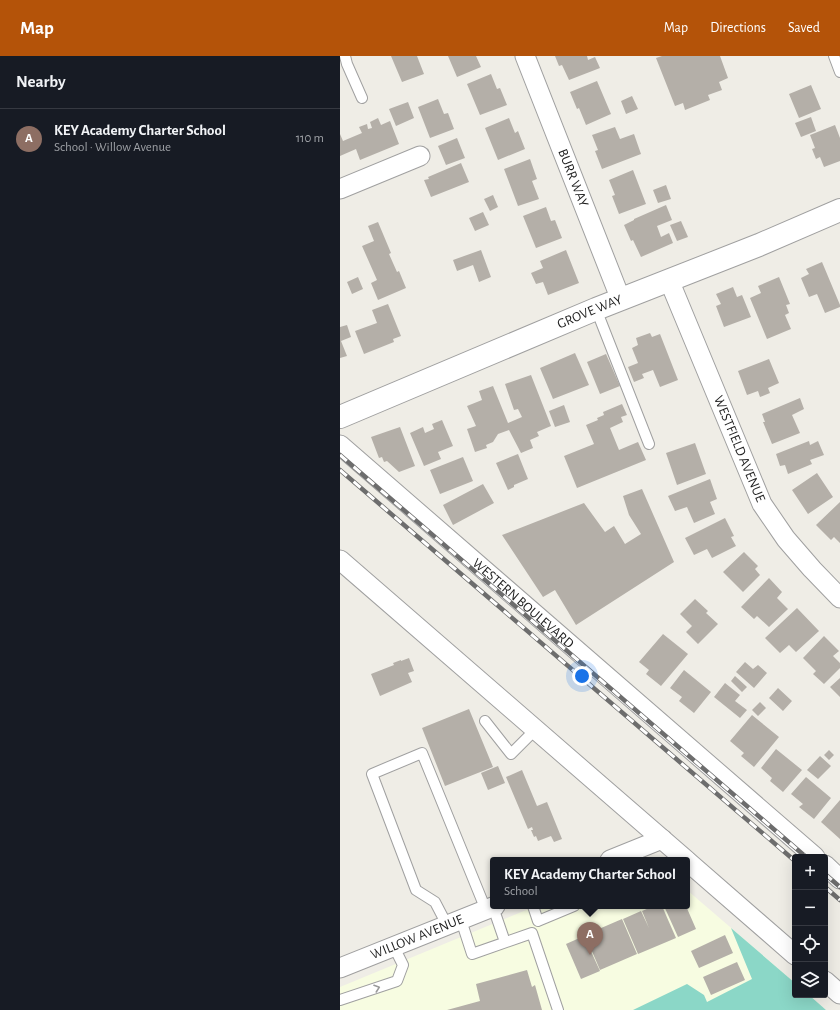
<!DOCTYPE html>
<meta charset="utf-8">
<style>
:root{--surface:#171b24;--page:#20242c;--text:#f1f3f6;--muted:#9ea1a6;--line:#363941;--accent:#b45309}
body{margin:0;font-family:"Alegreya Sans",sans-serif;background:var(--page);color:var(--text)}
.controls{position:absolute;right:12px;bottom:12px;display:grid;overflow:hidden;border-radius:4px;box-shadow:0 4px 16px #0002}
.controls button{width:36px;height:36px;display:grid;place-items:center;padding:0;border:0;border-bottom:1px solid var(--line);background:var(--surface);color:var(--text);font:20px sans-serif}
.you{position:absolute;left:242px;top:620px;width:14px;height:14px;margin:-10px;border:3px solid #fff;border-radius:50%;background:#1a73e8;box-shadow:0 0 0 6px #1a73e833}
.badge{display:grid;place-items:center;width:26px;height:26px;border-radius:50%;background:var(--accent);color:#fff;font-size:13px;font-weight:700}
.pin{position:absolute;translate:-50% -33px;filter:drop-shadow(0 1px 2px #0008)}
.pin::after{content:'';position:absolute;top:21px;width:14px;height:12px;background:inherit;clip-path:polygon(0 0,100% 0,50% 100%)}
.popup{position:absolute;left:150px;top:801px;width:200px;height:52px;box-sizing:border-box;display:grid;place-content:center;border-radius:4px;background:var(--surface);filter:drop-shadow(0 1px 3px #0005);font-size:13px;white-space:nowrap;color:var(--muted)}
.popup b{font-size:15px;color:var(--text)}
.popup::after{content:'';position:absolute;left:50%;top:100%;margin-left:-8px;border:8px solid transparent;border-top-color:var(--surface)}
.list{margin:0;padding:0;list-style:none}
h2{display:flex;justify-content:space-between;align-items:center;height:52px;margin:0;padding:0 16px;font-size:17px}
h2 small{font-size:13px;font-weight:400;color:var(--muted)}
.list li{display:grid;grid-template-columns:26px 1fr auto;gap:12px;align-items:center;box-sizing:border-box;height:60px;padding:0 16px;border-top:1px solid var(--line)}
.list b{display:block;font-size:15px;white-space:nowrap}
.list p{margin:0;font-size:13px;white-space:nowrap;color:var(--muted)}
.list em{font-size:13px;font-style:normal;color:var(--muted)}
.icon{flex:none;width:22px;height:22px;fill:none;stroke:currentColor;stroke-width:2;stroke-linecap:round;stroke-linejoin:round}
.map{position:relative;flex:none;width:500px;height:954px;overflow:hidden}
header{display:flex;align-items:center;gap:24px;box-sizing:border-box;height:56px;padding:0 20px;background:var(--accent);color:#fff}
header strong{font-size:19px}
nav{display:flex;gap:22px;margin-inline-start:auto;font-size:14px}
main{display:flex}
aside{flex:1;background:var(--surface)}
.map>svg:first-child{display:block}
</style>
<header>
<strong>Map</strong>
<nav><a>Map</a><a>Directions</a><a>Saved</a></nav>
</header>
<main>
<aside>
<h2>Nearby<small></small></h2>
<ul class="list">
<li><span class="badge" style="background:#8d6e63">A</span><div><b>KEY Academy Charter School</b><p>School · Willow Avenue</p></div><em>110 m</em></li>
</ul>
</aside>
<div class="map">
<svg width="500" height="954" viewBox="0 0 500 954">
<rect width="100%" height="100%" fill="#efede6"/>
<path fill="#f7fce1" d="M347 834 455 927V939H469L486 954H0V931L196 850H347Z"/>
<path fill="#8bd7c7" d="M391 872 455 927V939H469L486 954H293L347 928 364 939 367 946 412 923Z"/>
<path fill="#b4afa8" d="M51 0H77L84 18 62 26Z
M108 0H136L141 11 117 21Z
M215 0H247L248 4 255 1 260 12 229 24 222 9 219 10Z
M322 0H380L388 22 379 26 382 34 368 39 370 44 345 54 343 47 335 50 316 2Z
M151 18 157 33 160 32 167 49 140 59 127 28Z
M257 25 271 58 246 69 239 52 237 53 230 36Z
M471 29 481 53 459 62 449 38Z
M292 40 298 53 286 58 281 45Z
M98 43 104 58 108 57 114 73 90 82 78 51Z
M68 46 74 62 56 70 49 53Z
M471 61 476 75 461 81 455 67Z
M38 62 41 69 50 65 59 88 20 104 16 93 0 100V78L3 85 22 77 19 71 27 68 28 73 32 72 30 66Z
M169 62 175 77 178 75 185 93 158 104 145 72Z
M495 69 500 82V105L484 111 480 101 476 103 472 93 475 92 470 79Z
M275 71 280 83 294 78 301 98 262 113 255 95 258 94 252 79Z
M117 82 125 102 106 109 98 90Z
M190 103 197 123 192 125 199 143 178 150 164 113Z
M121 107 129 126 91 141 84 124 89 123 88 121Z
M293 114 306 148 279 158 272 140 275 139 269 124Z
M326 129 331 143 318 147 313 134Z
M153 139 158 151 150 155 144 143Z
M326 149 332 164 317 170 321 181 329 177 333 187 301 201 293 184 291 185 284 169 294 164V163Z
M206 151 211 165 215 164 222 182 196 192 183 160Z
M143 156 149 169 135 175 129 162Z
M341 165 348 181 337 185 330 169Z
M38 166 51 197 49 198 57 216 59 215 66 232 38 244 31 227 37 224 22 190 34 185 28 170Z
M141 194 151 221 139 226 133 209 117 215 113 204Z
M226 194 239 227 208 239 203 226 196 228 191 217 203 212 200 205Z
M482 206 500 249V251L485 257 477 238 469 241 461 222 469 218 466 213Z
M18 221 23 233 12 238 7 226Z
M439 221 450 248 446 249 449 257 445 259 451 273 427 283 410 242 421 237 418 230Z
M393 231 397 241 402 239 411 261 384 271 376 250 381 248 376 238Z
M48 248 61 280 53 283 54 286 24 298 15 275 37 267 32 254Z
M7 269 11 281 1 285 7 300 0 302V271Z
M310 277 312 281 320 278 338 324 320 331 313 314 302 318 304 322 294 326 288 311 298 307 292 292 298 289 296 282Z
M235 297 249 329 213 343 200 312Z
M266 298 280 330 260 338 247 306Z
M429 303 439 327 428 332 430 337 420 341 418 335 407 339 398 315Z
M191 319 211 370 197 376 199 380 190 384 193 392 181 397 169 374 158 378 153 386 146 389 147 392 135 396 127 373 136 370 127 350 142 344 139 335 153 330 168 367 182 361 178 353 174 354 165 328Z
M460 342 464 353 452 359 460 377 432 388 423 366H425L422 358Z
M282 348 287 359 281 361 283 366 270 372 279 394 298 386 306 404 237 432 224 400 254 388 246 369 258 364 257 362 264 359 263 356Z
M224 349 230 366 215 371 209 355Z
M102 364 113 390 98 396 101 403 84 410 70 377 83 371 85 377 94 373 92 368Z
M60 371 75 410 59 416 47 405 44 406 42 401 39 402 31 381Z
M469 385 470 389 478 385 484 399 470 404 472 408 448 418 445 409 440 410 436 398Z
M355 387 366 418 337 429 326 397Z
M178 398 188 423 174 429V431L168 434 156 407Z
M123 401 133 425 100 438 90 414Z
M477 417 493 441 468 458 452 434Z
M370 423 377 443 370 446 375 458 354 467 347 451 335 455 328 440Z
M143 428 154 447 113 469 103 449Z
M302 433 334 506 236 569 215 534 203 541 162 479 244 447 265 476 274 470 285 488 301 478 289 459 283 440Z
M500 446V487L494 481 491 484 476 469Z
M385 462 394 480 391 481 396 490 372 502 367 493 354 499 345 482Z
M404 496 418 510 415 513 420 519 403 536 383 516Z
M429 522 442 536 437 542 448 553 429 571 417 560 414 563 401 551Z
M355 543 368 555 366 557 378 568 358 588 346 576 352 570 340 558Z
M457 552 479 575 456 596 449 589 440 597 425 582Z
M323 578 348 598 321 630 306 618 309 614 299 606Z
M484 580 499 595 493 600 500 607V612L484 628 473 618 476 615 463 602Z
M69 602 74 615 68 617 72 626 40 640 31 618 54 609 53 607 61 604V605Z
M405 606 413 613 418 609 427 617 414 632 396 616Z
M344 614 371 636 354 657 339 645 342 641 330 632Z
M395 620 407 631 402 636 391 625Z
M500 622V641L490 631Z
M385 627 400 639 395 645 407 654 400 662 374 641Z
M438 632 452 645 443 655 429 642Z
M420 646 426 652 418 660 412 654Z
M129 653 153 711 105 730 82 672Z
M412 659 439 681 414 711 401 700 404 697 390 685Z
M436 693 462 714 443 736 430 725 432 722 421 712Z
M489 694 494 699 489 704 484 699Z
M480 700 491 710 478 723 467 714Z
M158 710 165 727 148 734 141 717Z
M182 714 197 750 207 746 222 783 214 786 211 780 198 785 196 780 194 781 191 774H193L192 771 188 773 166 721Z
M466 721 491 742 474 763 459 751 463 748 451 738Z
M500 744V783L481 766Z
M314 850H322L336 882 298 898 283 863 301 855 309 872 302 855Z
M324 850H346L356 873 338 881Z
M282 863 297 898 260 914 245 879Z
M385 879 393 897 359 912 351 895Z
M244 880 260 915 241 923 226 888Z
M397 906 405 924 371 939 363 921Z
M187 914 192 931 195 929 202 954H107L140 945 136 928Z"/>
<g fill="none" stroke-linecap="round" stroke-linejoin="round">
<defs>
<path id="service" d="M5 0 7 8 22 42
M494 0 500 16
M256 253 309 388
M145 665 171 698 195 674
M193 850 198 865 234 850
M153 851 165 886
M121 864 132 898 192 877 218 954
M107 869 95 846 76 834 32 718 82 697 146 854
M0 944 57 925 63 909 54 891"/>
<g id="minor">
<path id="s1" d="M185 0 281 244"/>
<path d="M0 133 80 100"/>
<path id="s2" d="M329 224 422 448 446 483 472 513 500 542"/>
<path id="s3" d="M0 389 475 801"/>
<path d="M0 504 346 804"/>
<path d="M270 804 322 783"/>
<path d="M347 805 455 899"/>
<path d="M485 809 500 823"/>
<path id="s4" d="M0 912 155 850"/>
<path d="M485 925 500 938"/>
</g>
<g id="tertiary">
<path id="s5" d="M0 361 256 253 419 189 500 154"/>
</g>
</defs>
<use href="#service" stroke="#a0a0a0" stroke-width="12"/>
<use href="#minor" stroke="#a0a0a0" stroke-width="21"/>
<use href="#tertiary" stroke="#a0a0a0" stroke-width="24"/>
<use href="#service" stroke="#fff" stroke-width="10"/>
<use href="#minor" stroke="#fff" stroke-width="19"/>
<use href="#tertiary" stroke="#fff" stroke-width="22"/>
<defs>
<path id="rail" d="M0 399 466 801
M0 414 455 805
M485 818 500 831
M485 831 500 844"/>
</defs>
<use href="#rail" stroke="#6d6d6d" stroke-width="4.5"/>
<use href="#rail" stroke="#fff" stroke-width="3" stroke-dasharray="9" stroke-linecap="butt"/>
</g>
<defs><path id="oneway-chevron" d="M-2-3.5L2.5 0L-2 3.5" fill="none" stroke-width="1.6" stroke-linecap="round" stroke-linejoin="round"/></defs>
<use stroke="#9a9a9a" href="#oneway-chevron" transform="translate(37 932) rotate(-19)"/>
<g text-anchor="middle" dominant-baseline="central" stroke-width="3" stroke-linejoin="round" paint-order="stroke">
<g font-size="14" fill="#1f1f1f" stroke="#fff">
<text stroke="none"><textPath href="#s1" startOffset="131">BURR WAY</textPath></text>
<text stroke="none"><textPath href="#s5" startOffset="271">GROVE WAY</textPath></text>
<text stroke="none"><textPath href="#s2" startOffset="183">WESTFIELD AVENUE</textPath></text>
<text stroke="none"><textPath href="#s3" startOffset="242">WESTERN BOULEVARD</textPath></text>
<text stroke="none"><textPath href="#s4" startOffset="83">WILLOW AVENUE</textPath></text>
</g>
</g>
</svg>
<div class="controls">
<button>+</button>
<button>−</button>
<button><svg class="icon" aria-label="locate" viewBox="0 0 24 24"><circle cx="12" cy="12" r="6"/><path d="M12 2v4M12 18v4M2 12h4M18 12h4"/></svg></button>
<button><svg class="icon" aria-label="layers" viewBox="0 0 24 24"><path d="M12 4l9 5-9 5-9-5zM3 14l9 5 9-5"/></svg></button>
</div>
<div class="you"></div>
<div class="pin badge" style="left:250px;top:899px;background:#8d6e63">A</div>
<div class="popup"><b>KEY Academy Charter School</b>School</div>
</div>
</main>
